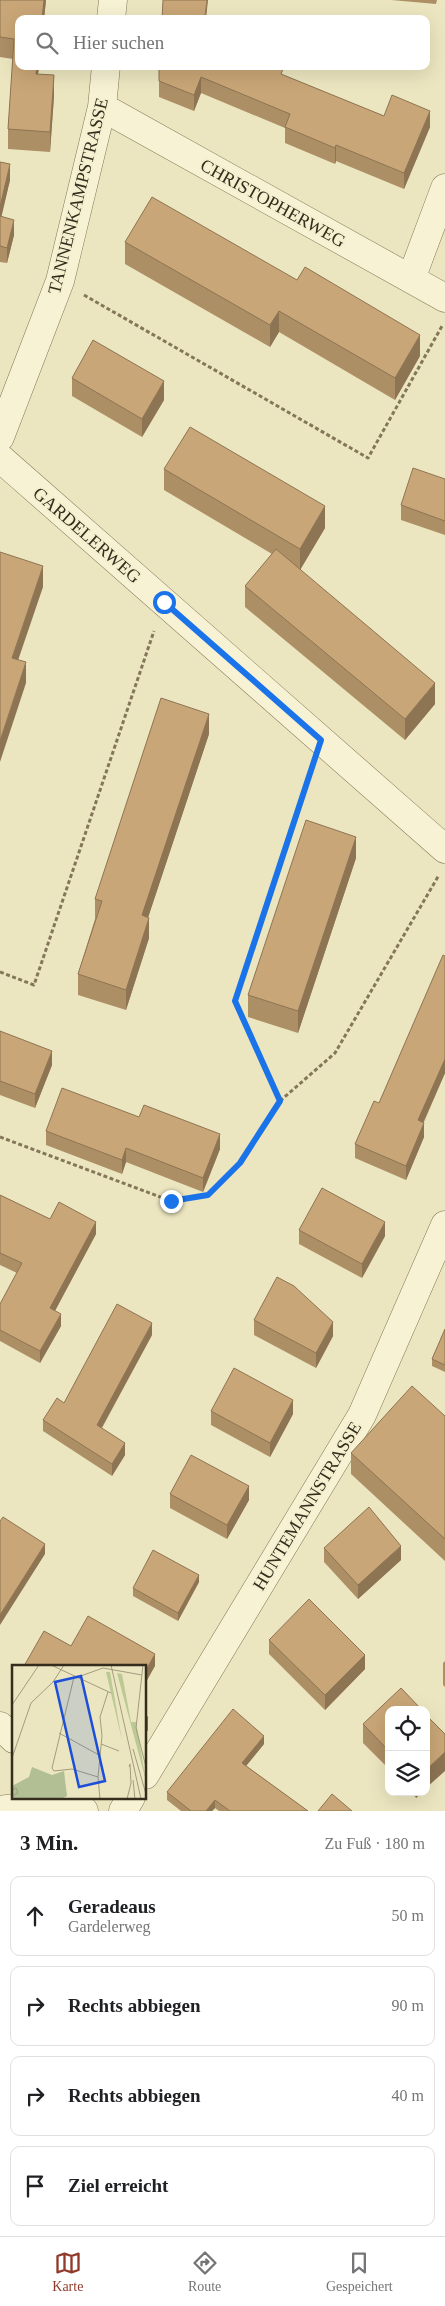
<!DOCTYPE html>
<html lang="de">
<meta charset="utf-8">
<style>
:root{--surface:#fff;--page:#f6f6f6;--text:#202124;--muted:#757577;--line:#e0e0e0;--accent:#913a2b}
body{margin:0;font-family:"Times New Roman",serif;background:var(--page);color:var(--text)}
.controls{position:absolute;right:15px;bottom:15px;display:grid;overflow:hidden;border-radius:10px;box-shadow:0 5px 20px #0002}
.controls button{width:45px;height:45px;display:grid;place-items:center;padding:0;border:0;border-bottom:1px solid var(--line);background:var(--surface);color:var(--text);font:25px sans-serif}
.stop{position:absolute;width:15px;height:15px;margin:-11px;border:4px solid #1a73e8;border-radius:50%;background:#fff}
.stop.end{background:#1a73e8;border-color:#fff;box-shadow:0 1px 5px #0008}
.list{margin:0;padding:0;list-style:none}
h2{display:flex;justify-content:space-between;align-items:center;height:65px;margin:0;padding:0 20px;font-size:21px}
h2 small{font-size:16px;font-weight:400;color:var(--muted)}
.list li{display:grid;grid-template-columns:32px 1fr auto;gap:15px;align-items:center;box-sizing:border-box;height:80px;margin:0 10px 10px;padding:0 10px;border:1px solid var(--line);border-radius:10px}
.list b{display:block;font-size:19px;white-space:nowrap}
.list p{margin:0;font-size:16px;white-space:nowrap;color:var(--muted)}
.list em{font-size:16px;font-style:normal;color:var(--muted)}
.icon{flex:none;width:28px;height:28px;fill:none;stroke:currentColor;stroke-width:2;stroke-linecap:round;stroke-linejoin:round}
.map{position:relative;flex:none;width:445px;height:1811px;overflow:hidden}
.search{position:absolute;background:var(--surface);box-shadow:0 5px 20px #0002;left:15px;right:15px;top:15px;height:55px;display:flex;align-items:center;gap:12px;box-sizing:border-box;padding:0 18px;border-radius:10px;color:var(--muted);font-size:19px}
.sheet{height:425px;background:var(--surface)}
nav{display:flex;justify-content:space-around;align-items:center;box-sizing:border-box;height:70px;border-top:1px solid var(--line);background:var(--surface);font-size:14px;color:var(--muted)}
nav a{display:grid;justify-items:center;gap:2px}
nav .on{color:var(--accent)}
.map>svg:first-child{display:block}
</style>
<div class="map">
<svg width="445" height="1811" viewBox="0 0 445 1811">
<rect width="100%" height="100%" fill="#ece6c0"/>
<g fill="none" stroke-linecap="round" stroke-linejoin="round">
<defs>
<path id="minor" d="M111 19 113 0
M102 107 445 298
M411 279 445 188
M0 437 60 281 102 107 106 66
M0 458 445 849
M0 1726 14 1739
M145 1775 362 1415 445 1225
M0 1810 52 1803 84 1811
M123 1811 131 1797"/>
</defs>
<use href="#minor" stroke="#847759" stroke-width="29"/>
<path stroke="#847759" stroke-width="3" stroke-dasharray="4 2.5" stroke-linecap="butt" d="M84 295 368 458 442 326
M0 972 34 985 154 631
M280 1101 335 1053 439 875
M0 1137 171 1201 208 1195 240 1163 280 1101 235 1001 312 769"/>
<use href="#minor" stroke="#f7f2d3" stroke-width="28"/>
</g>
<path fill="#ad8f66" d="M0 0H46L38 74 54 96 50 152 8 149V129L13 59 0 57Z
M391 0H437L436 4Z
M159 66 283 75 384 116 430 127 404 189 336 161 335 164 285 143V128L201 93 194 111 159 97Z
M0 162 10 180 1 216 14 235 7 263 0 262Z
M125 242 420 356 395 400 279 332 270 347 125 264Z
M72 378 164 400 142 437 72 396Z
M164 469 325 528 300 570 435 704 405 740 245 607V586L272 554 164 490Z
M445 479V535L401 520V505Z
M209 734 148 917 149 938 126 1010 78 995V974L95 919V899Z
M356 858 298 1033 248 1017V995Z
M445 956V1073L424 1122V1137L406 1180 355 1158V1144L379 1103Z
M0 1031 52 1065 35 1108 0 1095Z
M46 1131 220 1149 203 1192 126 1162 122 1174 46 1145Z
M0 1195 50 1219 96 1234 55 1311 61 1326 40 1363 0 1341V1304L17 1273 0 1265Z
M299 1230 385 1236 362 1278 299 1244Z
M254 1320 333 1336 316 1368 254 1335Z
M445 1329V1372L432 1366V1359Z
M152 1335 102 1428 125 1455 112 1476 43 1431V1420Z
M211 1411 293 1414 270 1457 211 1425Z
M445 1416V1561L351 1474V1453Z
M170 1494 249 1500 227 1539 170 1508Z
M324 1548 401 1560 358 1599 324 1562Z
M199 1582 178 1621 133 1596V1588Z
M269 1640 365 1669 325 1710 269 1654Z
M445 1661V1687L443 1685V1663Z
M389 1710V1769L363 1743V1724Z
M264 1744 246 1766 308 1811H219L215 1808 212 1811H181L167 1800V1792Z
M411 1792H422L416 1798Z"/>
<path fill="#8d7453" d="M44 0H46L44 19H42Z
M207 0H208L206 19H205Z
M37 66H39L36 94V74Z
M54 75V96L50 152V132Z
M201 77V93L194 111V95Z
M430 111V127L404 189V173Z
M336 145V161L335 164V148Z
M10 164V180L0 223V207Z
M14 220V235L7 263V248Z
M279 311V332L270 347V325Z
M420 335V356L395 400V378Z
M164 381V400L142 437V419Z
M325 506V528L300 570V549Z
M43 566V587L12 678V658Z
M26 662V683L0 762V741Z
M435 683V704L405 740V719Z
M209 714V734L142 936V915Z
M356 837V858L298 1033V1011Z
M149 918V938L126 1010V990Z
M52 1051V1065L35 1108V1094Z
M445 1059V1073L418 1134V1120Z
M424 1123V1137L406 1180V1166Z
M220 1134V1149L203 1192V1178Z
M126 1148V1162L122 1174V1160Z
M96 1222V1234L50 1320V1308Z
M385 1222V1236L362 1278V1264Z
M61 1314V1326L40 1363V1351Z
M333 1322V1336L316 1368V1353Z
M152 1323V1335L97 1436V1425Z
M293 1400V1414L270 1457V1443Z
M125 1443V1455L112 1476V1464Z
M249 1486V1500L227 1539V1525Z
M45 1544V1554L0 1625V1615Z
M401 1546V1560L358 1599V1585Z
M199 1575V1582L178 1621V1613Z
M155 1654V1666L145 1684V1672Z
M365 1655V1669L325 1710V1695Z
M148 1717V1730L145 1735V1722Z
M264 1736V1744L242 1771V1763Z
M445 1752V1771L426 1788V1770Z
M416 1792H422L416 1798Z
M215 1800V1808L212 1811H206Z"/>
<path fill="#c9a677" stroke="#8d7453" d="M0 0H44L42 19H19V66H37L36 74 54 75 50 132 8 129 14 39 0 37Z
M163 0H207L205 16 211 19H162Z
M159 66H276L283 69 281 74 384 116 392 95 430 111 404 173 336 145 335 148 285 127 290 114 201 77 194 95 159 81Z
M0 162 10 164 0 207Z
M152 197 297 280 305 267 420 335 395 378 279 311 270 325 125 242Z
M0 216 14 220 7 248 0 246Z
M93 340 164 381 142 419 72 378Z
M190 427 325 506 300 549 164 469Z
M413 468 445 479V521L401 505Z
M276 549 435 683 405 719 245 586Z
M0 552 43 566 12 658 26 662 0 741Z
M161 698 209 714 142 915 149 918 126 990 78 974 102 901 95 899Z
M306 820 356 837 298 1011 248 995Z
M443 955 445 956V1059L418 1120 424 1123 406 1166 355 1144 374 1101 379 1103Z
M0 1031 52 1051 35 1094 0 1081Z
M62 1088 139 1117 144 1105 220 1134 203 1178 126 1148 122 1160 46 1131Z
M322 1188 385 1222 362 1264 299 1230Z
M0 1195 50 1219 59 1202 96 1222 50 1308 61 1314 40 1351 0 1330V1304L22 1263 0 1253Z
M277 1277 294 1286 333 1322 316 1353 254 1320Z
M117 1304 152 1323 97 1425 125 1443 112 1464 43 1420 57 1398 64 1403Z
M445 1329V1365L432 1359Z
M234 1368 293 1400 270 1443 211 1411Z
M412 1386 445 1416V1539L351 1453Z
M191 1455 249 1486 227 1525 170 1494Z
M369 1507 401 1546 358 1585 324 1548Z
M3 1517 45 1544 0 1615V1521Z
M153 1550 199 1575 178 1613 133 1588Z
M309 1599 365 1655 325 1695 269 1640Z
M88 1616 155 1654 145 1672V1666H24L44 1631 71 1646Z
M401 1688 422 1710H389V1751L363 1724Z
M233 1709 264 1736 242 1763 308 1811H230L215 1800 206 1811H191L167 1792Z
M426 1715 445 1734V1752L426 1770Z
M145 1716 148 1717 145 1722Z
M332 1794 352 1811H318Z"/>
<g fill="none" stroke-linecap="round" stroke-linejoin="round">
<path stroke="#1a73e8" stroke-width="6" d="M164 602 321 740 235 1001 280 1101 240 1163 208 1195 171 1201"/>
</g>
<g text-anchor="middle" dominant-baseline="central" stroke-width="4" stroke-linejoin="round" paint-order="stroke">
<g font-size="18" fill="#342c1d" stroke="#f4efcf">
<text transform="translate(78 196) rotate(-76)">TANNENKAMPSTRASSE</text>
<text transform="translate(273 203) rotate(29)">CHRISTOPHERWEG</text>
<text transform="translate(87 535) rotate(41)">GARDELERWEG</text>
<text transform="translate(307 1506) rotate(-59)">HUNTEMANNSTRASSE</text>
</g>
</g>
<g transform="translate(12 1665)">
<rect width="134" height="134" fill="#ece6c0"/>
<path d="M94 7H98L110 75ZM105 8 110 9 119 57H124L134 116Z" fill="#bbc995"/>
<path d="M20 102 40 110 52 106 55 131 49 134H0V121L17 112Z" fill="#b2be94"/>
<path fill="none" stroke="#a29c7f" stroke-width="1" d="M39 0 99 28M99 0 129 134M131 0 124 63 134 102M62 12 40 103 42 106 60 104 86 112M66 12 91 3 130 10M0 40 27 0M47 68 87 90M89 79 107 86M121 84 134 129M0 93 19 38 41 17 52 0M121 115 123 134M0 125 4 123 6 128 0 131M88 134 86 112 90 71 88 52 96 27M115 134 119 118 118 99 117 102"/>
<path fill="#1d4ed8" fill-opacity="0.15" stroke="#1d4ed8" stroke-width="2.5" d="M69 11 93 116 67 122 43 17Z"/>
<rect width="134" height="134" fill="none" stroke="#342c1d" stroke-width="2.5"/>
</g>
</svg>
<div class="controls">
<button><svg class="icon" aria-label="locate" viewBox="0 0 24 24"><circle cx="12" cy="12" r="6"/><path d="M12 2v4M12 18v4M2 12h4M18 12h4"/></svg></button>
<button><svg class="icon" aria-label="layers" viewBox="0 0 24 24"><path d="M12 4l9 5-9 5-9-5zM3 14l9 5 9-5"/></svg></button>
</div>
<div class="stop" style="left:164px;top:602px"></div>
<div class="stop end" style="left:171px;top:1201px"></div>
<div class="search"><svg class="icon" aria-label="search" viewBox="0 0 24 24"><circle cx="10" cy="10" r="6"/><path d="M15 15l6 6"/></svg>Hier suchen</div>
</div>
<section class="sheet">
<h2>3 Min.<small>Zu Fuß · 180 m</small></h2>
<ul class="list">
<li><svg class="icon" aria-label="ahead" viewBox="0 0 24 24"><path d="M12 20V5M6 11l6-6 6 6"/></svg><div><b>Geradeaus</b><p>Gardelerweg</p></div><em>50 m</em></li>
<li><svg class="icon" aria-label="right" viewBox="0 0 24 24"><path d="M7 20v-9h11M14 6l5 5-5 5"/></svg><div><b>Rechts abbiegen</b></div><em>90 m</em></li>
<li><svg class="icon" aria-label="right" viewBox="0 0 24 24"><path d="M7 20v-9h11M14 6l5 5-5 5"/></svg><div><b>Rechts abbiegen</b></div><em>40 m</em></li>
<li><svg class="icon" aria-label="arrive" viewBox="0 0 24 24"><path d="M6 21V4h12l-3 4 3 4H6"/></svg><div><b>Ziel erreicht</b></div></li>
</ul>
</section>
<nav>
<a class="on"><svg class="icon" aria-label="map" viewBox="0 0 24 24"><path d="M3 6l6-2 6 2 6-2v14l-6 2-6-2-6 2zM9 4v14M15 6v14"/></svg>Karte</a>
<a><svg class="icon" aria-label="directions" viewBox="0 0 24 24"><path d="M12 3l9 9-9 9-9-9zM9 14v-3h6M13 9l2 2-2 2"/></svg>Route</a>
<a><svg class="icon" aria-label="saved" viewBox="0 0 24 24"><path d="M7 4h10v16l-5-4-5 4z"/></svg>Gespeichert</a>
</nav>
